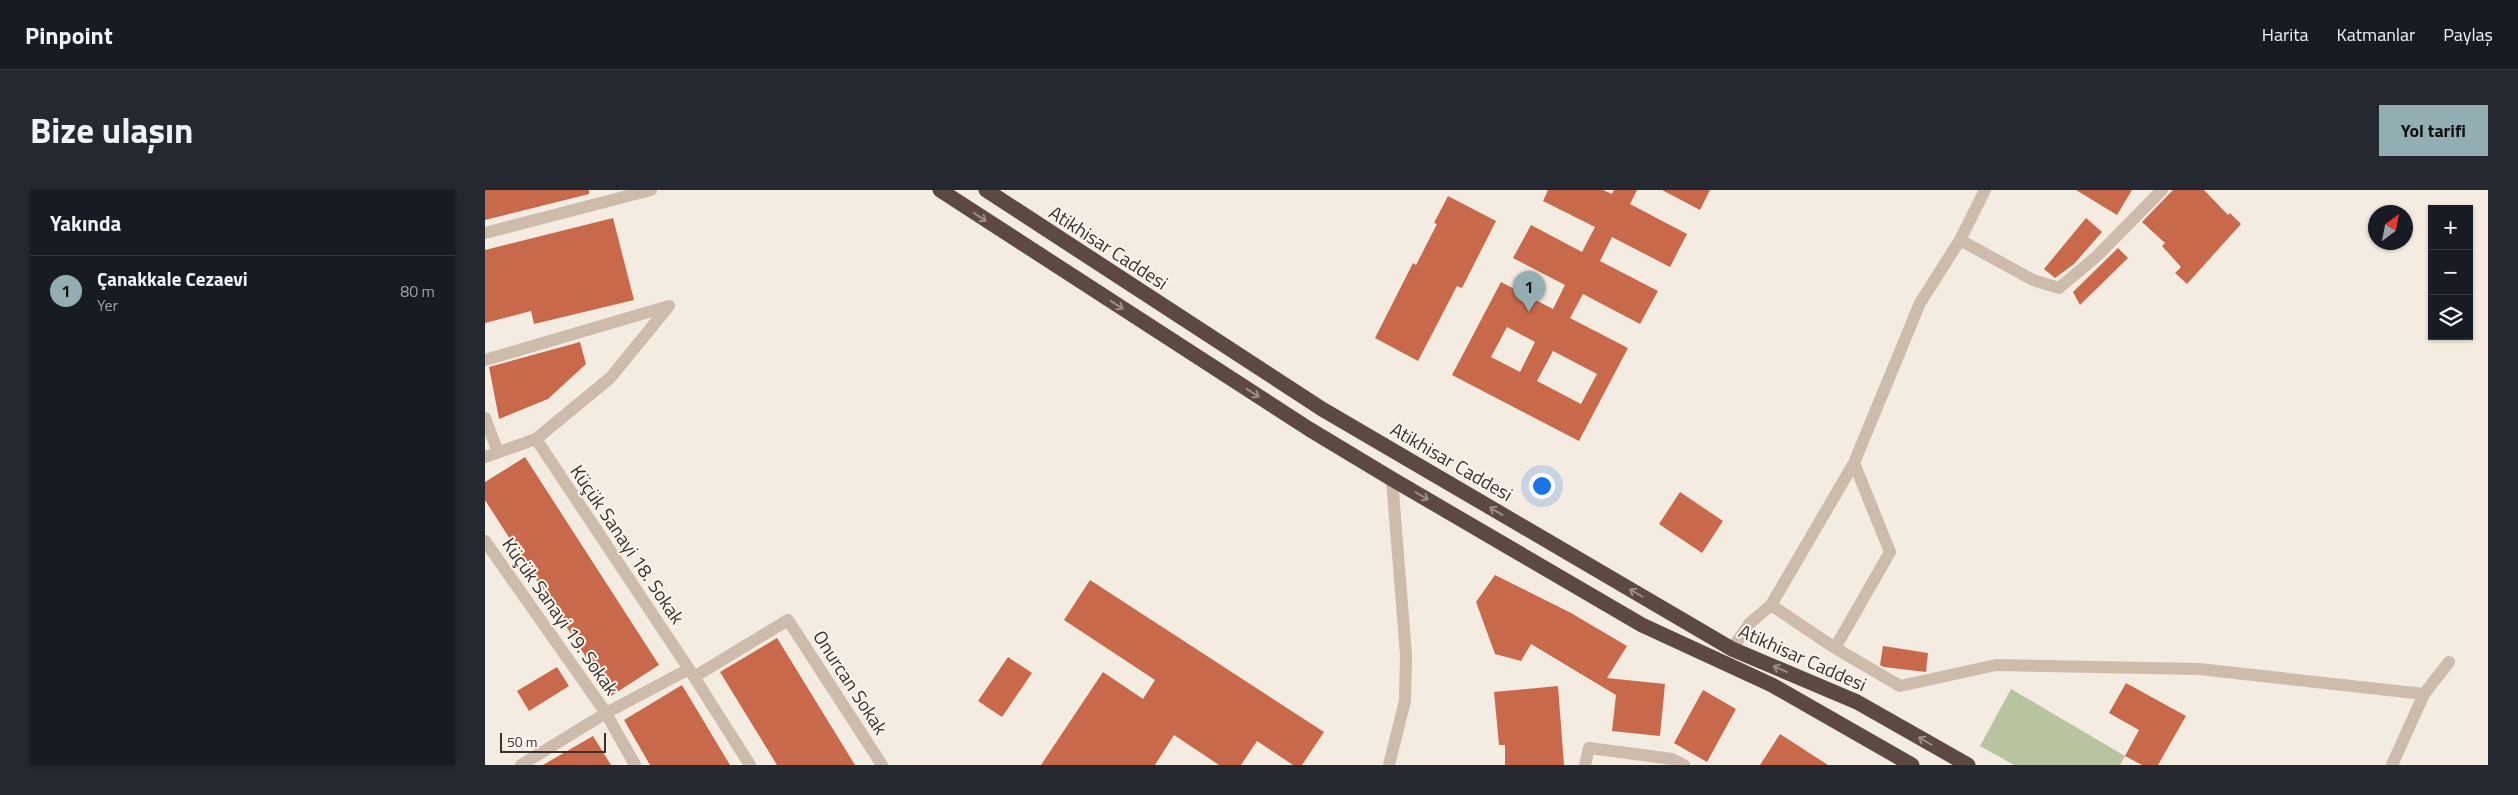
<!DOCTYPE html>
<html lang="tr">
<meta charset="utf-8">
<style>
:root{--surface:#171b24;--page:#242831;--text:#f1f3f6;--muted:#9ea1a6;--line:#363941;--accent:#92aeb2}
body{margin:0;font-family:"Titillium Web",sans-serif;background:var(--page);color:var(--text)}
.controls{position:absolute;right:15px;top:15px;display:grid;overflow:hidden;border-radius:0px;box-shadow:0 1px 4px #0004}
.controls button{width:45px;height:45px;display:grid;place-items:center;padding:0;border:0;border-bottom:1px solid var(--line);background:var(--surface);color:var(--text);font:25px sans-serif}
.compass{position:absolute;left:1883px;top:15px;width:45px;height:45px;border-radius:50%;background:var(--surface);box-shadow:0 1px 4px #0004;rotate:32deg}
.scale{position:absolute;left:15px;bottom:12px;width:106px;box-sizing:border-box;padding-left:5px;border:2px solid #3b302b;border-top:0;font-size:14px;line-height:18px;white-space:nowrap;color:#3b302b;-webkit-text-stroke:4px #fbf5ee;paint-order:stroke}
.you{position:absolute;left:1056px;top:295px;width:18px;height:18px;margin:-12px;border:4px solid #fff;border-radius:50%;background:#1a73e8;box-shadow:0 0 0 8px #1a73e833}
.badge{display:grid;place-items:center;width:32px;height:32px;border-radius:50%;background:var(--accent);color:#111;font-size:16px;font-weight:700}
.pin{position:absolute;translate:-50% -41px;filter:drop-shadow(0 1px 2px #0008)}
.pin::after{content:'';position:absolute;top:26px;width:18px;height:15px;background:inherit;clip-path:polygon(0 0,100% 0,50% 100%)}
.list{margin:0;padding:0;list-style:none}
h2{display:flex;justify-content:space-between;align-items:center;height:65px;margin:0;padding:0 20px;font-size:21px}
h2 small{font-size:16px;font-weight:400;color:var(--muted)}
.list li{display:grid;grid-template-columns:32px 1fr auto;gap:15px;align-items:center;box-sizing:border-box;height:70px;padding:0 20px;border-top:1px solid var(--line)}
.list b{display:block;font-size:19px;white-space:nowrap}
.list p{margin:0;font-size:16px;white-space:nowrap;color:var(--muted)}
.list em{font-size:16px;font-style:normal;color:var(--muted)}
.icon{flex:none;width:28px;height:28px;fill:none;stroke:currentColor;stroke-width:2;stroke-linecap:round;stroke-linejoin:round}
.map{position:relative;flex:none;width:2003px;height:575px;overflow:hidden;border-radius:0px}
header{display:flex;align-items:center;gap:30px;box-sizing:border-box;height:70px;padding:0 25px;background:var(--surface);border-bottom:1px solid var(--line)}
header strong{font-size:24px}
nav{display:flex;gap:28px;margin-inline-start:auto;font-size:18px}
.intro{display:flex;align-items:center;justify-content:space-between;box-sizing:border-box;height:120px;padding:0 30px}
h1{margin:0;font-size:35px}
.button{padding:12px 22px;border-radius:0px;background:var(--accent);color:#111;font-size:18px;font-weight:700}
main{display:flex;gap:30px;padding:0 30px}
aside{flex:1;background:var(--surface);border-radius:0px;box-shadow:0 1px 4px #0004}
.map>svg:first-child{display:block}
</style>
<header>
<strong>Pinpoint</strong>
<nav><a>Harita</a><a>Katmanlar</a><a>Paylaş</a></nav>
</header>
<div class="intro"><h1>Bize ulaşın</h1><a class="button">Yol tarifi</a></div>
<main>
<aside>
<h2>Yakında<small></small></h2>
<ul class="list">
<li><span class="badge">1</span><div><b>Çanakkale Cezaevi</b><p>Yer</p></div><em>80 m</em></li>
</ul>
</aside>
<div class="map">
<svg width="2003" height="575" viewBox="0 0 2003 575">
<rect width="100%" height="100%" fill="#f4ebe1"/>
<path fill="#b8c4a0" d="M1526 499 1640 566 1635 575H1529L1495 556Z"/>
<path fill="#c8694b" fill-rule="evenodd" d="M0 0H104V4L0 30Z
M1063 0H1118L1127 4 1129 0H1152L1145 14 1202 44 1185 77 1127 47 1115 71 1173 101 1155 134 1098 104 1085 128 1143 158 1094 251 967 185 1016 92 1068 119 1080 95 1028 68 1046 35 1097 62 1110 37 1058 11ZM1022 137 1050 152 1035 182 1006 167ZM1068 161 1112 184 1096 214 1052 191Z
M1177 0H1225L1215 20Z
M1591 0H1647L1632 25Z
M1688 0H1719L1743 25 1745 23 1756 34 1702 94 1690 83 1696 77 1677 56 1680 53 1657 32Z
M963 6 1011 31 977 98 972 96 933 171 890 148 928 73 931 75 952 34 949 33Z
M128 28 149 110 49 134 46 121 0 133V60Z
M1601 28 1617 42 1589 74 1570 88 1559 79Z
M1633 58 1643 68 1595 115 1588 102Z
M95 152 101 174 63 209 14 229 4 177Z
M40 267 174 475 126 506 0 310V292Z
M1195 302 1238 331 1217 363 1174 334Z
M1010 385 1086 423 1142 456 1122 488 1180 494 1175 546 1127 541 1131 505 1046 454 1036 471 1010 464 991 412Z
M605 390 839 542 817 575H808L772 551 756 575H734L689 545 670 575H556L618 482 658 509 670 490 579 430Z
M292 448 370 575H292L235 482Z
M1398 456 1443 463 1441 482 1399 477 1395 475Z
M523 467 547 483 517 527 493 511Z
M72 477 84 496 44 521 32 501Z
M1641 493 1701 526 1673 575H1657L1640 566 1654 540 1624 523Z
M197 495 245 575H165L139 530Z
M1073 496 1079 575H1020V555H1014L1009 502Z
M1218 500 1251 519 1222 572 1189 553Z
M1295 544 1343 575H1275Z
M108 546 126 575H58Z"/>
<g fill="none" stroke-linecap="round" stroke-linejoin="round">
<path stroke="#cdbbac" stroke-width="12" d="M0 43 166 0
M1475 50 1548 90 1574 98 1612 66 1677 0
M0 170 184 116
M0 228 13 262
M51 249 204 479 265 575
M0 267 51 249 125 188 184 116
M0 351 121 523 150 575
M1286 415 1369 273 1435 113 1475 50 1500 0
M1350 458 1415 496 1511 475 1714 479 1939 504
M1247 459 1265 433 1286 415 1350 458 1405 362 1369 273
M209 487 303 430 397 575
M36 575 121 523 204 479
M904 575 920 511 921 465 907 289
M1100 575 1104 558 1187 569 1199 575
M1907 575 1939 504 1964 472"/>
<path stroke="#5c4a42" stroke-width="15" d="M455 0 824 239 907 289 1157 435 1287 495 1427 575
M501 0 837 219 1090 367 1247 459 1372 512 1483 575"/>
</g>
<defs><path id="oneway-shaft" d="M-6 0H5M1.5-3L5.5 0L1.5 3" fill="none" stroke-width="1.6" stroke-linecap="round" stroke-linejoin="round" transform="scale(1.25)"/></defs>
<g stroke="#9c8e87">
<use href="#oneway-shaft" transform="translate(495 27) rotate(33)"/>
<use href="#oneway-shaft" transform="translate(632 115) rotate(33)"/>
<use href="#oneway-shaft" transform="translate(768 203) rotate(33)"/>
<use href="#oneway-shaft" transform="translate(937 306) rotate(30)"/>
<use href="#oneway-shaft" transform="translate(1011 321) rotate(-149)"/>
<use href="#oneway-shaft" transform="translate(1151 403) rotate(-150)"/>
<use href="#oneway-shaft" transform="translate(1295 479) rotate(-157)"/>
<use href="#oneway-shaft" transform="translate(1440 551) rotate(-150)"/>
</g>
<g text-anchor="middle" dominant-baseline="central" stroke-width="4" stroke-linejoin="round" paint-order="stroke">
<g font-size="19" fill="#3b302b" stroke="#fbf5ee">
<text transform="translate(624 57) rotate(33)">Atikhisar Caddesi</text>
<text transform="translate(967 271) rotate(30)">Atikhisar Caddesi</text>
<text transform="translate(143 354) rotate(56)">Küçük Sanayi 18. Sokak</text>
<text transform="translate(76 426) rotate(55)">Küçük Sanayi 19. Sokak</text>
<text transform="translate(1318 467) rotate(24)">Atikhisar Caddesi</text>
<text transform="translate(366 492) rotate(57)">Onurcan Sokak</text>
</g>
</g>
</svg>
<div class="controls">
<button>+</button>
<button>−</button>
<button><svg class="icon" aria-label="layers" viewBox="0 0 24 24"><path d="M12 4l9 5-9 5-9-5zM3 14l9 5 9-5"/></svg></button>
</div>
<svg class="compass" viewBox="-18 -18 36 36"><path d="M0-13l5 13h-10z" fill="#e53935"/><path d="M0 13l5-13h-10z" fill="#9ea1a6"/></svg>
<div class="scale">50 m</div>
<div class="you"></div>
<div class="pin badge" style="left:1044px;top:122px">1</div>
</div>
</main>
